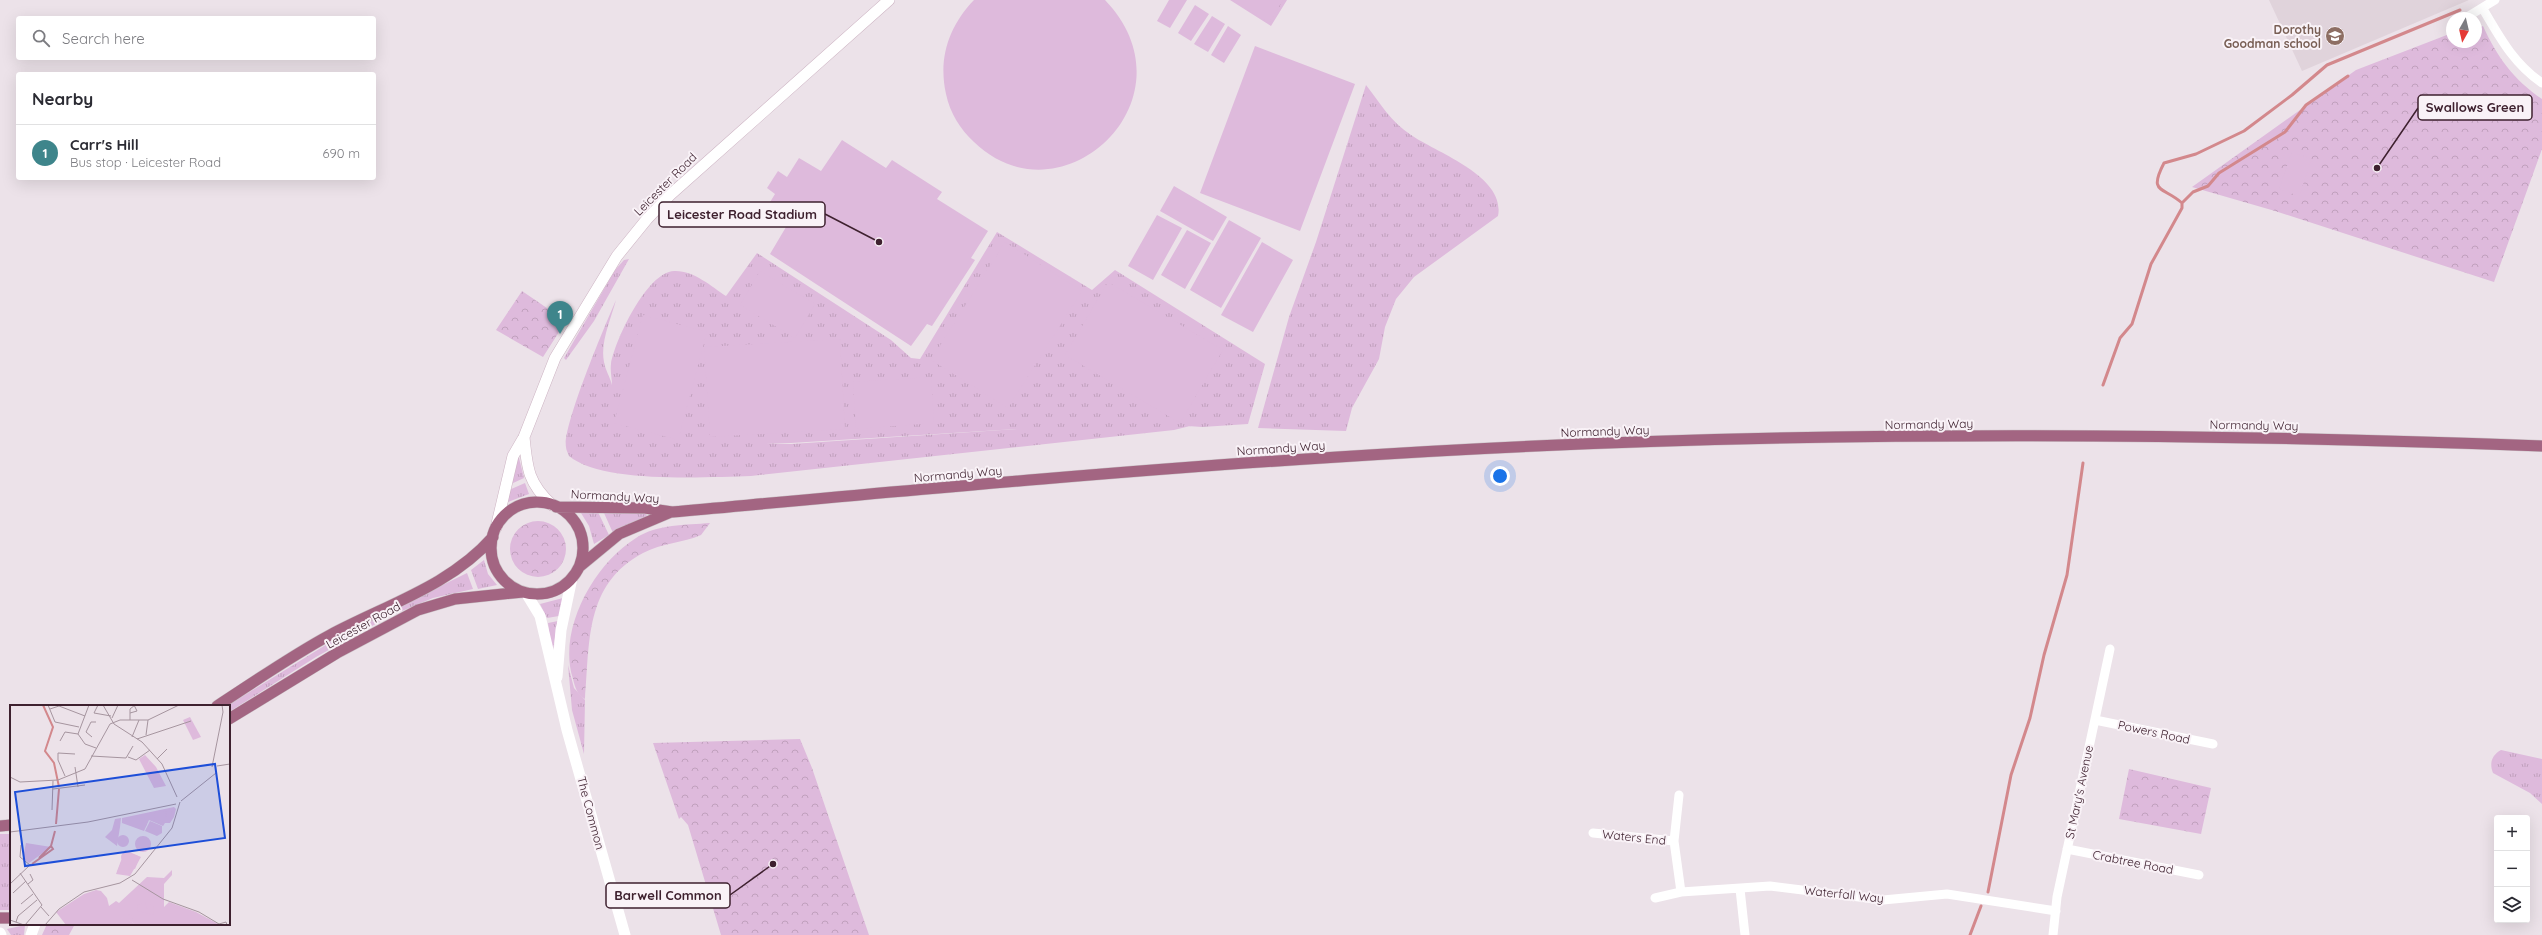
<!DOCTYPE html>
<meta charset="utf-8">
<style>
:root{--surface:#fff;--page:#f2f2f3;--text:#2b2b33;--muted:#7c7c81;--line:#e1e1e2;--accent:#3e858b}
body{margin:0;font-family:Quicksand,sans-serif;background:var(--page);color:var(--text)}
.controls{position:absolute;right:12px;bottom:12px;display:grid;overflow:hidden;border-radius:4px;box-shadow:0 4px 16px #0002}
.controls button{width:36px;height:36px;display:grid;place-items:center;padding:0;border:0;border-bottom:1px solid var(--line);background:var(--surface);color:var(--text);font:20px sans-serif}
.compass{position:absolute;left:2446px;top:12px;width:36px;height:36px;border-radius:50%;background:var(--surface);box-shadow:0 4px 16px #0002;rotate:188deg}
.you{position:absolute;left:1500px;top:476px;width:14px;height:14px;margin:-10px;border:3px solid #fff;border-radius:50%;background:#1a73e8;box-shadow:0 0 0 6px #1a73e833}
.badge{display:grid;place-items:center;width:26px;height:26px;border-radius:50%;background:var(--accent);color:#fff;font-size:13px;font-weight:700}
.pin{position:absolute;translate:-50% -33px;filter:drop-shadow(0 1px 2px #0008)}
.pin::after{content:'';position:absolute;top:21px;width:14px;height:12px;background:inherit;clip-path:polygon(0 0,100% 0,50% 100%)}
.list{margin:0;padding:0;list-style:none}
h2{display:flex;justify-content:space-between;align-items:center;height:52px;margin:0;padding:0 16px;font-size:17px}
h2 small{font-size:13px;font-weight:400;color:var(--muted)}
.list li{display:grid;grid-template-columns:26px 1fr auto;gap:12px;align-items:center;box-sizing:border-box;height:56px;padding:0 16px;border-top:1px solid var(--line)}
.list b{display:block;font-size:15px;white-space:nowrap}
.list p{margin:0;font-size:13px;white-space:nowrap;color:var(--muted)}
.list em{font-size:13px;font-style:normal;color:var(--muted)}
.icon{flex:none;width:22px;height:22px;fill:none;stroke:currentColor;stroke-width:2;stroke-linecap:round;stroke-linejoin:round}
.map{position:relative;flex:none;width:2542px;height:935px;overflow:hidden}
.search{position:absolute;background:var(--surface);box-shadow:0 4px 16px #0002;left:16px;top:16px;width:360px;height:44px;display:flex;align-items:center;gap:10px;box-sizing:border-box;padding:0 14px;border-radius:4px;color:var(--muted);font-size:15px}
.panel{position:absolute;background:var(--surface);box-shadow:0 4px 16px #0002;left:16px;top:72px;width:360px;height:108px;border-radius:4px}
.map>svg:first-child{display:block}
</style>
<div class="map">
<svg width="2542" height="935" viewBox="0 0 2542 935">
<defs>
<pattern id="grass-tufts" width="24" height="20" patternUnits="userSpaceOnUse"><rect width="24" height="20" fill="#debadc"/><path d="M3 7l-1-3M5 7V3M7 7l1-3M15 17l-1-3M17 17v-4M19 17l1-3" fill="none" stroke="#c0a0bd"/></pattern>
<pattern id="forest-crowns" width="20" height="18" patternUnits="userSpaceOnUse"><rect width="20" height="18" fill="#debadc"/><path d="M2 6a3 3 0 1 1 6 0M12 15a3 3 0 1 1 6 0" fill="none" stroke="#c0a0bd"/></pattern>
</defs>
<rect width="100%" height="100%" fill="#ece2e9"/>
<path fill="#e0d3db" d="M2269 0H2469L2302 71Z"/>
<path fill="url(#grass-tufts)" fill-rule="evenodd" d="M1230 0H1287L1271 26Z
M1366 85C1380 103 1391 122 1411 135 1437 153 1506 176 1498 216L1414 277 1396 299 1385 327 1379 359 1352 408 1346 431 1258 428 1289 317 1316 242Z
M997 232 1092 290 1115 270 1265 364 1248 424 1202 427 1188 426H1190L1174 430 751 476C706 477 603 484 569 456 568 453 566 450 566 447 562 427 606 323 616 300 611 319 600 342 604 362 605 369 610 377 612 385 612 378 610 371 611 364 615 340 647 272 674 271 693 270 711 286 726 296L757 253 891 340 911 358 920 359ZM1017 429 791 444 766 443H791Z
M629 259 594 321 566 360 564 358 615 270 624 260Z
M518 454 524 478 511 484Z
M525 483 529 494 508 502 509 490Z
M598 512 609 535 594 544 589 526 581 513Z
M604 513H646L647 517 613 533Z
M484 560 488 574 497 585 478 589 471 570Z
M467 573 473 589 433 598 390 616 316 657 229 712 227 706 345 633Z
M563 598 559 616 547 618 540 604Z
M558 621 553 649H551L548 623Z
M568 665 574 688 585 700 584 754 572 710Z
M2501 750 2542 759V804L2530 793 2493 773C2489 763 2492 755 2501 750Z
M0 834H11V910H0Z
M25 925 24 935H11L7 929Z"/>
<path fill="url(#forest-crowns)" d="M2483 26C2497 57 2514 80 2542 99V149L2494 282 2275 211 2192 187 2356 70 2452 33V42H2476V29Z
M522 291 566 321 543 357 496 330Z
M510 549a28 28 0 1 1 56 0a28 28 0 1 1-56 0Z
M710 523 701 535C683 543 662 543 643 553 584 584 590 644 585 699 577 695 575 687 573 679 557 630 594 564 636 538 657 524 686 525 710 523Z
M800 739 812 768 869 935H721L688 825 681 817 679 819 653 743Z
M2129 769 2211 788 2201 834 2119 819Z
M47 924H75L69 935H42Z"/>
<path fill="#debadc" d="M974 0H1105C1199 98 1062 227 974 142 960 129 950 113 946 94 938 58 949 26 974 0Z
M1169 0H1187L1170 28 1157 21Z
M1233 0H1283L1269 23Z
M1195 5 1209 14 1191 41 1178 33Z
M1212 16 1225 24 1208 52 1194 44Z
M1228 26 1241 35 1224 63 1211 55Z
M1255 46 1355 84 1300 231 1200 193Z
M842 140 886 168 892 160 942 192 937 199 988 231 971 258 975 260 932 326 927 324 911 346 770 254 786 227 764 212 775 194 767 188 778 171 787 177 799 158 821 171Z
M2292 152 2312 159 2299 196 2279 189Z
M1174 186 1227 217 1213 241 1160 211Z
M1157 215 1182 228 1153 280 1128 266Z
M1229 220 1261 238 1221 308 1190 290Z
M1187 230 1211 243 1185 289 1161 275Z
M1005 242 1082 291 1008 408 931 360Z
M1262 242 1293 260 1253 332 1221 315Z
M760 271 815 304 795 338 740 305Z
M1108 282 1223 350 1180 423 1065 355Z
M643 315 707 332 678 440 614 423Z
M840 339 845 429 710 437 704 347Z
M931 377 934 423 856 429 853 382Z"/>
<g fill="none" stroke-linecap="round" stroke-linejoin="round">
<path stroke="#d3888c" stroke-width="3" d="M2182 203 2193 192 2208 186 2219 173 2285 132 2306 105 2348 76
M2103 385 2120 338 2132 324 2151 264 2182 208V203C2163 186 2148 194 2164 163L2196 154 2244 131 2292 95 2327 65 2460 10
M1988 892 2011 775 2030 718 2044 655 2067 575 2083 463
M1970 935 1981 906"/>
<defs>
<path id="secondary" d="M524 437C527 468 528 483 552 505
M496 528 513 456 524 437 555 358 617 256 647 219 670 195 889 0"/>
<path id="primary" d="M491 548a46 46 0 1 1 92 0a46 46 0 1 1-92 0Z
M556 507 645 508 672 512C893 492 1115 471 1338 457 1738 430 2141 431 2542 446
M579 567 619 534 671 512
M217 706C254 682 291 656 330 635 386 605 450 586 493 537
M229 719 337 653 418 610 455 599 523 592
M0 826 11 825
M0 918H11"/>
</defs>
<use href="#secondary" stroke="#cdb4c3" stroke-width="12"/>
<use href="#primary" stroke="#c9c1c5" stroke-width="12"/>
<path stroke="#fff" stroke-width="9" d="M2483 9C2500 38 2514 64 2542 83
M2467 17 2495 0
M2095 720 2213 744
M1679 795 1674 841 1681 892
M1593 833 1674 841
M2067 849 2199 875
M1740 889 1745 935
M1655 898 1681 892 1770 886 1883 900 1947 894 2056 911
M2053 935 2057 897 2110 649"/>
<path stroke="#fff" stroke-width="11" d="M526 593 540 616 567 730 625 935
M557 677 561 630 572 578
M0 933 1 935
M31 935 35 924"/>
<use href="#secondary" stroke="#fff" stroke-width="11"/>
<use href="#primary" stroke="#a36582" stroke-width="11"/>
</g>
<defs>
<symbol id="school-disc" viewBox="-11 -11 22 22"><circle r="9.5" fill="#8d6e63" stroke="#f9f2f7"/><path d="M0-5L7-2L0 1L-7-2ZM-4 1L0 2.5L4 1V4Q0 6-4 4Z" fill="#fff"/></symbol>
</defs>
<g fill-rule="evenodd">
<use href="#school-disc" x="2324" y="25" width="22" height="22"/>
</g>
<g text-anchor="middle" dominant-baseline="central" stroke-width="4" stroke-linejoin="round" paint-order="stroke">
<g font-size="12" font-weight="bold" fill="#785e54" stroke="#f9f2f7" text-anchor="end">
<text x="2321" y="29">Dorothy<tspan x="2321" dy="14">Goodman school</tspan></text>
</g>
<g font-size="12" fill="#3e212f" stroke="#f9f2f7">
<text transform="translate(665 184) rotate(-45)">Leicester Road</text>
<text transform="translate(1929 424) rotate(-1)">Normandy Way</text>
<text transform="translate(2254 425) rotate(1)">Normandy Way</text>
<text transform="translate(1605 431) rotate(-2)">Normandy Way</text>
<text transform="translate(1281 448) rotate(-4)">Normandy Way</text>
<text transform="translate(958 474) rotate(-5)">Normandy Way</text>
<text transform="translate(615 496) rotate(3)">Normandy Way</text>
<text transform="translate(363 625) rotate(-29)">Leicester Road</text>
<text transform="translate(2154 732) rotate(12)">Powers Road</text>
<text transform="translate(2079 792) rotate(-78)">St Mary's Avenue</text>
<text transform="translate(591 813) rotate(75)">The Common</text>
<text transform="translate(1634 837) rotate(6)">Waters End</text>
<text transform="translate(2133 862) rotate(11)">Crabtree Road</text>
<text transform="translate(1844 894) rotate(6)">Waterfall Way</text>
</g>
</g>
<g transform="translate(10 705)">
<rect width="220" height="220" fill="#ece2e9"/>
<path d="M164 102 166 104 164 112 160 118H155L153 121 139 115 134 126 112 118V113ZM111 113 110 122 107 141 95 132 102 125 105 114ZM115 145 131 152 120 171 106 169ZM162 165V170L154 179V202L159 197 186 207 210 220H126L114 212 111 214 110 220H56L46 207 74 189 86 185 91 186 97 193 99 201 106 196 109 198 137 172 154 173Z" fill="#debadc"/>
<path d="M135 50 146 62 156 81 144 83 129 54ZM16 138 41 142 19 158 13 153ZM135 197 137 204 141 199 143 201 144 210 128 206 127 200ZM118 209 124 212 119 215 126 220H110V214Z" fill="#debadc"/>
<path d="M180 12 191 32 183 35 173 15Z" fill="#debadc"/>
<path d="M155 106 156 112 157 106H162L161 115H149L154 117 152 120 148 118 149 115H145L144 108ZM127 118a5 5 0 1 1 10 0a5 5 0 1 1-10 0ZM140 116 152 121V128L147 131 135 126ZM107 136a6 6 0 1 1 12 0a6 6 0 1 1-12 0ZM125 139a8 8 0 1 1 16 0a8 8 0 1 1-16 0ZM111 152a5 5 0 1 1 10 0a5 5 0 1 1-10 0ZM123 149 130 152 125 164 121 163 119 169 115 168 114 170 107 167 111 157 118 160Z" fill="#debadc"/>
<path fill="none" stroke="#d3888c" stroke-width="2" d="M33 0 43 22 35 46 44 58 49 82M46 119 49 84M29 153 41 141M22 159 43 144 41 141 45 126"/>
<path fill="none" stroke="#a6959f" stroke-width="1" d="M38 0 45 17 69 22M88 0 84 8 101 11M93 0 104 19 132 37 152 59 167 92M40 4 49 1 75 11M120 8 127 6 124 0M102 13 108 0M120 15V4L125 0M68 29 79 0M68 29 75 39 86 43M136 30 138 15M82 32 76 27 81 17H86M122 32 129 15M127 34 181 16M50 36 55 27 68 29M81 51 116 53 123 41M118 52 126 55 140 45M147 54 157 44M207 61 220 59M65 62 68 82M202 62 213 7 212 0M75 64 100 19 110 15H138L169 0M55 71 48 55V48L65 49M0 72 10 77 48 75 75 64M43 84 75 80M171 96 206 68M42 105 43 76M0 127 78 117 166 99M11 140 10 152 20 160M10 168 32 200 15 220M122 175 153 194 189 207 209 219 216 217 217 220M0 179 21 159M18 179 23 175 20 169M3 188 16 176M11 199 23 189M31 202 39 211M0 215 14 220M6 217 8 211 27 195M35 220 49 204 74 187 110 178 125 169 162 123 170 97"/>
<path fill="#1d4ed8" fill-opacity="0.15" stroke="#1d4ed8" stroke-width="2" d="M205 59 215 133 15 161 5 87Z"/>
<rect width="220" height="220" fill="none" stroke="#3e212f" stroke-width="2"/>
</g>
<path fill="none" stroke="#3e212f" stroke-width="1.5" d="M2377 168L2418 108M879 242L825 214M773 864L730 895"/>
<g fill="#3e212f" stroke="#f9f2f7" stroke-width="1.5">
<circle cx="2377" cy="168" r="4"/>
<circle cx="879" cy="242" r="4"/>
<circle cx="773" cy="864" r="4"/>
</g>
<g fill="#f9f2f7" stroke="#3e212f" stroke-width="1.5">
<rect x="2418" y="95" width="114" height="25" rx="4"/>
<rect x="659" y="202" width="166" height="25" rx="4"/>
<rect x="606" y="883" width="124" height="25" rx="4"/>
</g>
<g font-size="13" text-anchor="middle" font-weight="bold" fill="#3e212f">
<text x="2475" y="112">Swallows Green</text>
<text x="742" y="219">Leicester Road Stadium</text>
<text x="668" y="900">Barwell Common</text>
</g>
</svg>
<div class="controls">
<button>+</button>
<button>−</button>
<button><svg class="icon" aria-label="layers" viewBox="0 0 24 24"><path d="M12 4l9 5-9 5-9-5zM3 14l9 5 9-5"/></svg></button>
</div>
<svg class="compass" viewBox="-18 -18 36 36"><path d="M0-13l5 13h-10z" fill="#e53935"/><path d="M0 13l5-13h-10z" fill="#7c7c81"/></svg>
<div class="you"></div>
<div class="pin badge" style="left:560px;top:334px">1</div>
<div class="search"><svg class="icon" aria-label="search" viewBox="0 0 24 24"><circle cx="10" cy="10" r="6"/><path d="M15 15l6 6"/></svg>Search here</div>
<section class="panel">
<h2>Nearby<small></small></h2>
<ul class="list">
<li><span class="badge">1</span><div><b>Carr's Hill</b><p>Bus stop · Leicester Road</p></div><em>690 m</em></li>
</ul>
</section>
</div>
